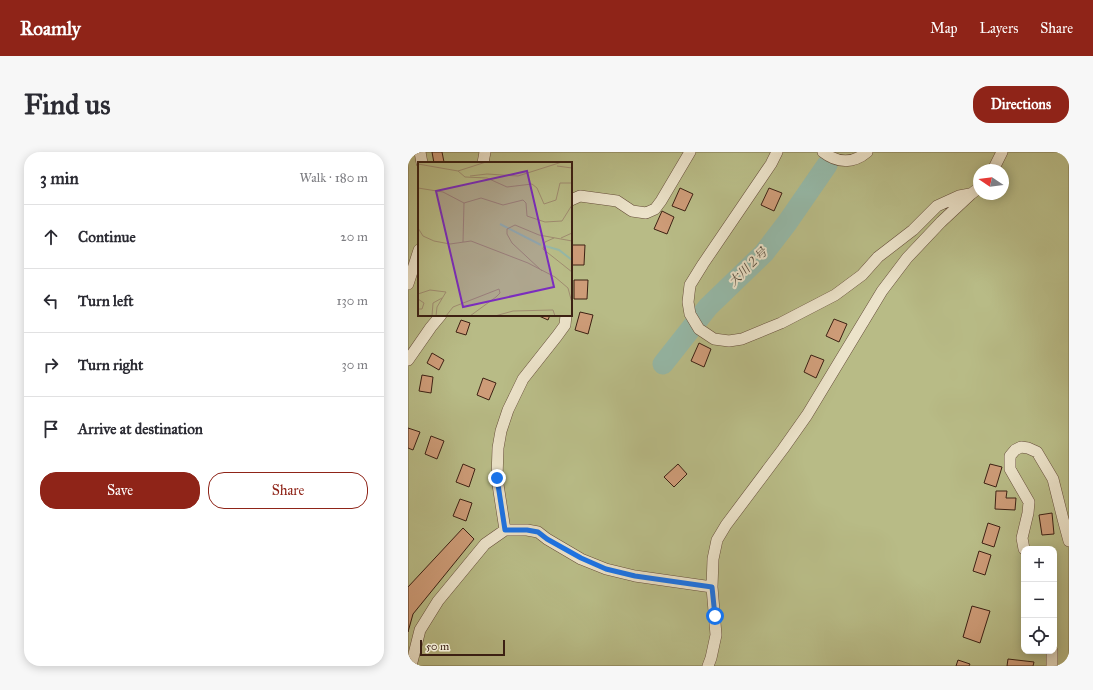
<!DOCTYPE html>
<meta charset="utf-8">
<style>
:root{--surface:#fff;--page:#f7f7f7;--text:#2b2b33;--muted:#7c7c81;--line:#e1e1e2;--accent:#8f2418}
body{margin:0;font-family:"IM FELL Great Primer","Noto Serif JP",serif;background:var(--page);color:var(--text)}
.controls{position:absolute;right:12px;bottom:12px;display:grid;overflow:hidden;border-radius:8px;box-shadow:0 2px 10px #0003}
.controls button{width:36px;height:36px;display:grid;place-items:center;padding:0;border:0;border-bottom:1px solid var(--line);background:var(--surface);color:var(--text);font:20px sans-serif}
.compass{position:absolute;left:565px;top:12px;width:36px;height:36px;border-radius:50%;background:var(--surface);box-shadow:0 2px 10px #0003;rotate:283deg}
.scale{position:absolute;left:12px;bottom:10px;width:85px;box-sizing:border-box;padding-left:4px;border:2px solid #3c2013;border-top:0;font-size:11px;line-height:14px;white-space:nowrap;color:#3c2013;-webkit-text-stroke:3px #ece3ca;paint-order:stroke}
.stop{position:absolute;width:12px;height:12px;margin:-9px;border:3px solid #1a73e8;border-radius:50%;background:#fff}
.stop.end{background:#1a73e8;border-color:#fff;box-shadow:0 1px 4px #0008}
.list{margin:0;padding:0;list-style:none}
h2{display:flex;justify-content:space-between;align-items:center;height:52px;margin:0;padding:0 16px;font-size:17px}
h2 small{font-size:13px;font-weight:400;color:var(--muted)}
.list li{display:grid;grid-template-columns:26px 1fr auto;gap:12px;align-items:center;box-sizing:border-box;height:64px;padding:0 16px;border-top:1px solid var(--line)}
.list b{display:block;font-size:15px;white-space:nowrap}
.list em{font-size:13px;font-style:normal;color:var(--muted)}
.actions{display:flex;gap:8px;padding:12px 16px}
.actions a{flex:1;padding:9px 0;border:1px solid var(--accent);border-radius:16px;text-align:center;font-size:14px;color:var(--accent)}
.actions .main{background:var(--accent);color:#fff}
.icon{flex:none;width:22px;height:22px;fill:none;stroke:currentColor;stroke-width:2;stroke-linecap:round;stroke-linejoin:round}
.map{position:relative;flex:none;width:661px;height:514px;overflow:hidden;border-radius:16px}
header{display:flex;align-items:center;gap:24px;box-sizing:border-box;height:56px;padding:0 20px;background:var(--accent);color:#fff}
header strong{font-size:19px}
nav{display:flex;gap:22px;margin-inline-start:auto;font-size:14px}
.intro{display:flex;align-items:center;justify-content:space-between;box-sizing:border-box;height:96px;padding:0 24px}
h1{margin:0;font-size:28px}
.button{padding:10px 18px;border-radius:16px;background:var(--accent);color:#fff;font-size:14px;font-weight:700}
main{display:flex;gap:24px;padding:0 24px}
aside{flex:1;background:var(--surface);border-radius:16px;box-shadow:0 2px 10px #0003}
.map>svg:first-child{display:block}
</style>
<header>
<strong>Roamly</strong>
<nav><a>Map</a><a>Layers</a><a>Share</a></nav>
</header>
<div class="intro"><h1>Find us</h1><a class="button">Directions</a></div>
<main>
<aside>
<h2>3 min<small>Walk · 180 m</small></h2>
<ul class="list">
<li><svg class="icon" aria-label="ahead" viewBox="0 0 24 24"><path d="M12 20V5M6 11l6-6 6 6"/></svg><div><b>Continue</b></div><em>20 m</em></li>
<li><svg class="icon" aria-label="left" viewBox="0 0 24 24"><path d="M17 20v-9H6M10 6l-5 5 5 5"/></svg><div><b>Turn left</b></div><em>130 m</em></li>
<li><svg class="icon" aria-label="right" viewBox="0 0 24 24"><path d="M7 20v-9h11M14 6l5 5-5 5"/></svg><div><b>Turn right</b></div><em>30 m</em></li>
<li><svg class="icon" aria-label="arrive" viewBox="0 0 24 24"><path d="M6 21V4h12l-3 4 3 4H6"/></svg><div><b>Arrive at destination</b></div></li>
</ul>
<div class="actions"><a class="main">Save</a><a>Share</a></div>
</aside>
<div class="map">
<svg width="661" height="514" viewBox="0 0 661 514">
<rect width="100%" height="100%" fill="#e1d4ae"/>
<filter id="stains"><feTurbulence type="fractalNoise" baseFrequency=".005" numOctaves="4"/><feColorMatrix values="0 0 0 0 .2 0 0 0 0 .09 0 0 0 0 .02 0 0 0 .5 -.17"/></filter>
<radialGradient id="worn" r=".72"><stop offset=".6" stop-color="#630" stop-opacity="0"/><stop offset="1" stop-color="#630" stop-opacity=".3"/></radialGradient>
<path fill="#b8bb86" stroke="#7a6e4c" fill-rule="evenodd" d="M0 0H661V514H0ZM11 11H163V163H11ZM571 18H595V42H571ZM616 397H646V499H616Z"/>
<g fill="none" stroke-linecap="round" stroke-linejoin="round">
<path stroke="#95b8a7" stroke-width="21" d="M255 212 300 155 356 101 379 71 419 13"/>
</g>
<path fill="#ce9c78" stroke="#3c2013" d="M24 0H34L36 10 26 11Z
M272 36 285 42 277 59 264 54Z
M361 36 374 41 366 59 353 53Z
M254 59 266 65 259 82 246 77Z
M163 93H177L176 113H163Z
M166 128H180L179 147H166Z
M172 160 185 163 180 182 167 178Z
M132 163H142L140 168 131 164Z
M426 167 439 172 431 190 418 184Z
M53 168 62 171 58 183 48 180Z
M291 191 303 197 296 215 283 209Z
M24 201 36 208 31 218 19 211Z
M403 203 416 208 408 226 396 220Z
M14 223 25 225 23 241 11 239Z
M75 226 88 231 81 248 69 243Z
M0 276 12 280 5 298 0 296Z
M23 284 36 289 29 307 17 302Z
M55 312 67 317 61 335 48 330Z
M270 312 279 322 266 335 256 325Z
M582 312 594 315 588 335 576 331Z
M588 339H599L598 346H608L607 358 587 357Z
M52 347 64 351 58 369 45 364Z
M644 361 646 382 634 383 631 363Z
M580 371 592 375 586 395 574 391Z
M55 376 66 387 5 462 0 480V435Z
M571 399 583 403 577 423 565 419Z
M564 454 582 459 572 491 555 485Z
M600 507 626 510 625 514H599Z
M550 508 562 512 561 514H548Z"/>
<g fill="none" stroke-linecap="round" stroke-linejoin="round">
<defs>
<path id="minor" d="M12 0 14 11
M369 0 363 12 295 112 282 133 280 150 282 162 291 177 306 187 321 189 334 187 373 171 427 143 454 123 470 105 505 78 529 54 551 44 562 42
M415 0C429 11 445 12 459 0
M75 11 77 0
M585 18 594 0
M163 48 172 44 209 49 224 59 238 61 247 57 253 49 282 0
M0 132 11 98
M0 208 23 175 33 163
M97 378 89 326 90 296 93 279 100 258 115 227 149 184 157 173 158 163
M616 397 614 386 620 361 621 350 602 317V304L607 298 613 295 620 296 629 300 645 327 655 367 661 389
M644 499V514
M3 514 12 478 30 449 77 392 97 378H119L130 380 139 387 173 407 198 417 227 424 304 435
M300 514 303 506 308 483 304 435 305 407 309 388 318 373 375 297 399 263 474 139 499 106 533 70 563 42 571 36"/>
</defs>
<use href="#minor" stroke="#654d3a" stroke-width="12"/>
<use href="#minor" stroke="#ece3ca" stroke-width="11"/>
</g>
<g fill="none" stroke-linecap="round" stroke-linejoin="round">
<path stroke="#1a73e8" stroke-width="5" d="M89 326 97 378H119L130 380 139 387 173 406 198 417 227 424 304 435 307 464"/>
</g>
<g text-anchor="middle" dominant-baseline="central" stroke-width="4" stroke-linejoin="round" paint-order="stroke">
<g font-size="12" font-style="italic" fill="#524638" stroke="#ece3ca">
<text transform="translate(340 115) rotate(-45)">大川２号</text>
</g>
</g>
<g transform="translate(10 10)">
<rect width="154" height="154" fill="#e1d4ae"/>
<path d="M0 0H154V154H0Z" fill="#b8bb86"/>
<path fill="none" stroke="#95b8a7" stroke-width="2" d="M82 62 123 83M127 84 141 88 154 98"/>
<path fill="none" stroke="#9f8c70" stroke-width="1" d="M82 0H98M0 2 40 9 68 0M139 4 154 6M40 9 47 15 69 16 89 25 114 22 119 26 126 42 138 38 142 21H154M52 14 69 12 100 14 144 0M0 26 25 30 46 41 45 80M46 41 63 36 85 43 105 38 108 41 109 54 127 60 144 59 154 43M0 66 5 74 16 79 32 82 53 79 110 101 137 115 150 126 154 141M136 76 127 80 125 87 154 110M143 76 154 71M124 109 94 81 89 72V67L97 63 121 73 154 79M0 132 12 128 28 130 19 145 18 154M0 137 6 141 4 147H0M14 154 15 141 24 136M28 154 35 145 81 127 82 131 78 135 52 154M77 154 95 149 135 148 137 154"/>
<path fill="#7b2cbf" fill-opacity="0.15" stroke="#7b2cbf" stroke-width="2" d="M109 9 136 125 45 145 18 29Z"/>
<rect width="154" height="154" fill="none" stroke="#3c2013" stroke-width="2"/>
</g>
<rect width="100%" height="100%" filter="url(#stains)"/>
<rect width="100%" height="100%" fill="url(#worn)"/>
</svg>
<div class="controls">
<button>+</button>
<button>−</button>
<button><svg class="icon" aria-label="locate" viewBox="0 0 24 24"><circle cx="12" cy="12" r="6"/><path d="M12 2v4M12 18v4M2 12h4M18 12h4"/></svg></button>
</div>
<svg class="compass" viewBox="-18 -18 36 36"><path d="M0-13l5 13h-10z" fill="#e53935"/><path d="M0 13l5-13h-10z" fill="#7c7c81"/></svg>
<div class="scale">50 m</div>
<div class="stop" style="left:307px;top:464px"></div>
<div class="stop end" style="left:89px;top:326px"></div>
</div>
</main>
